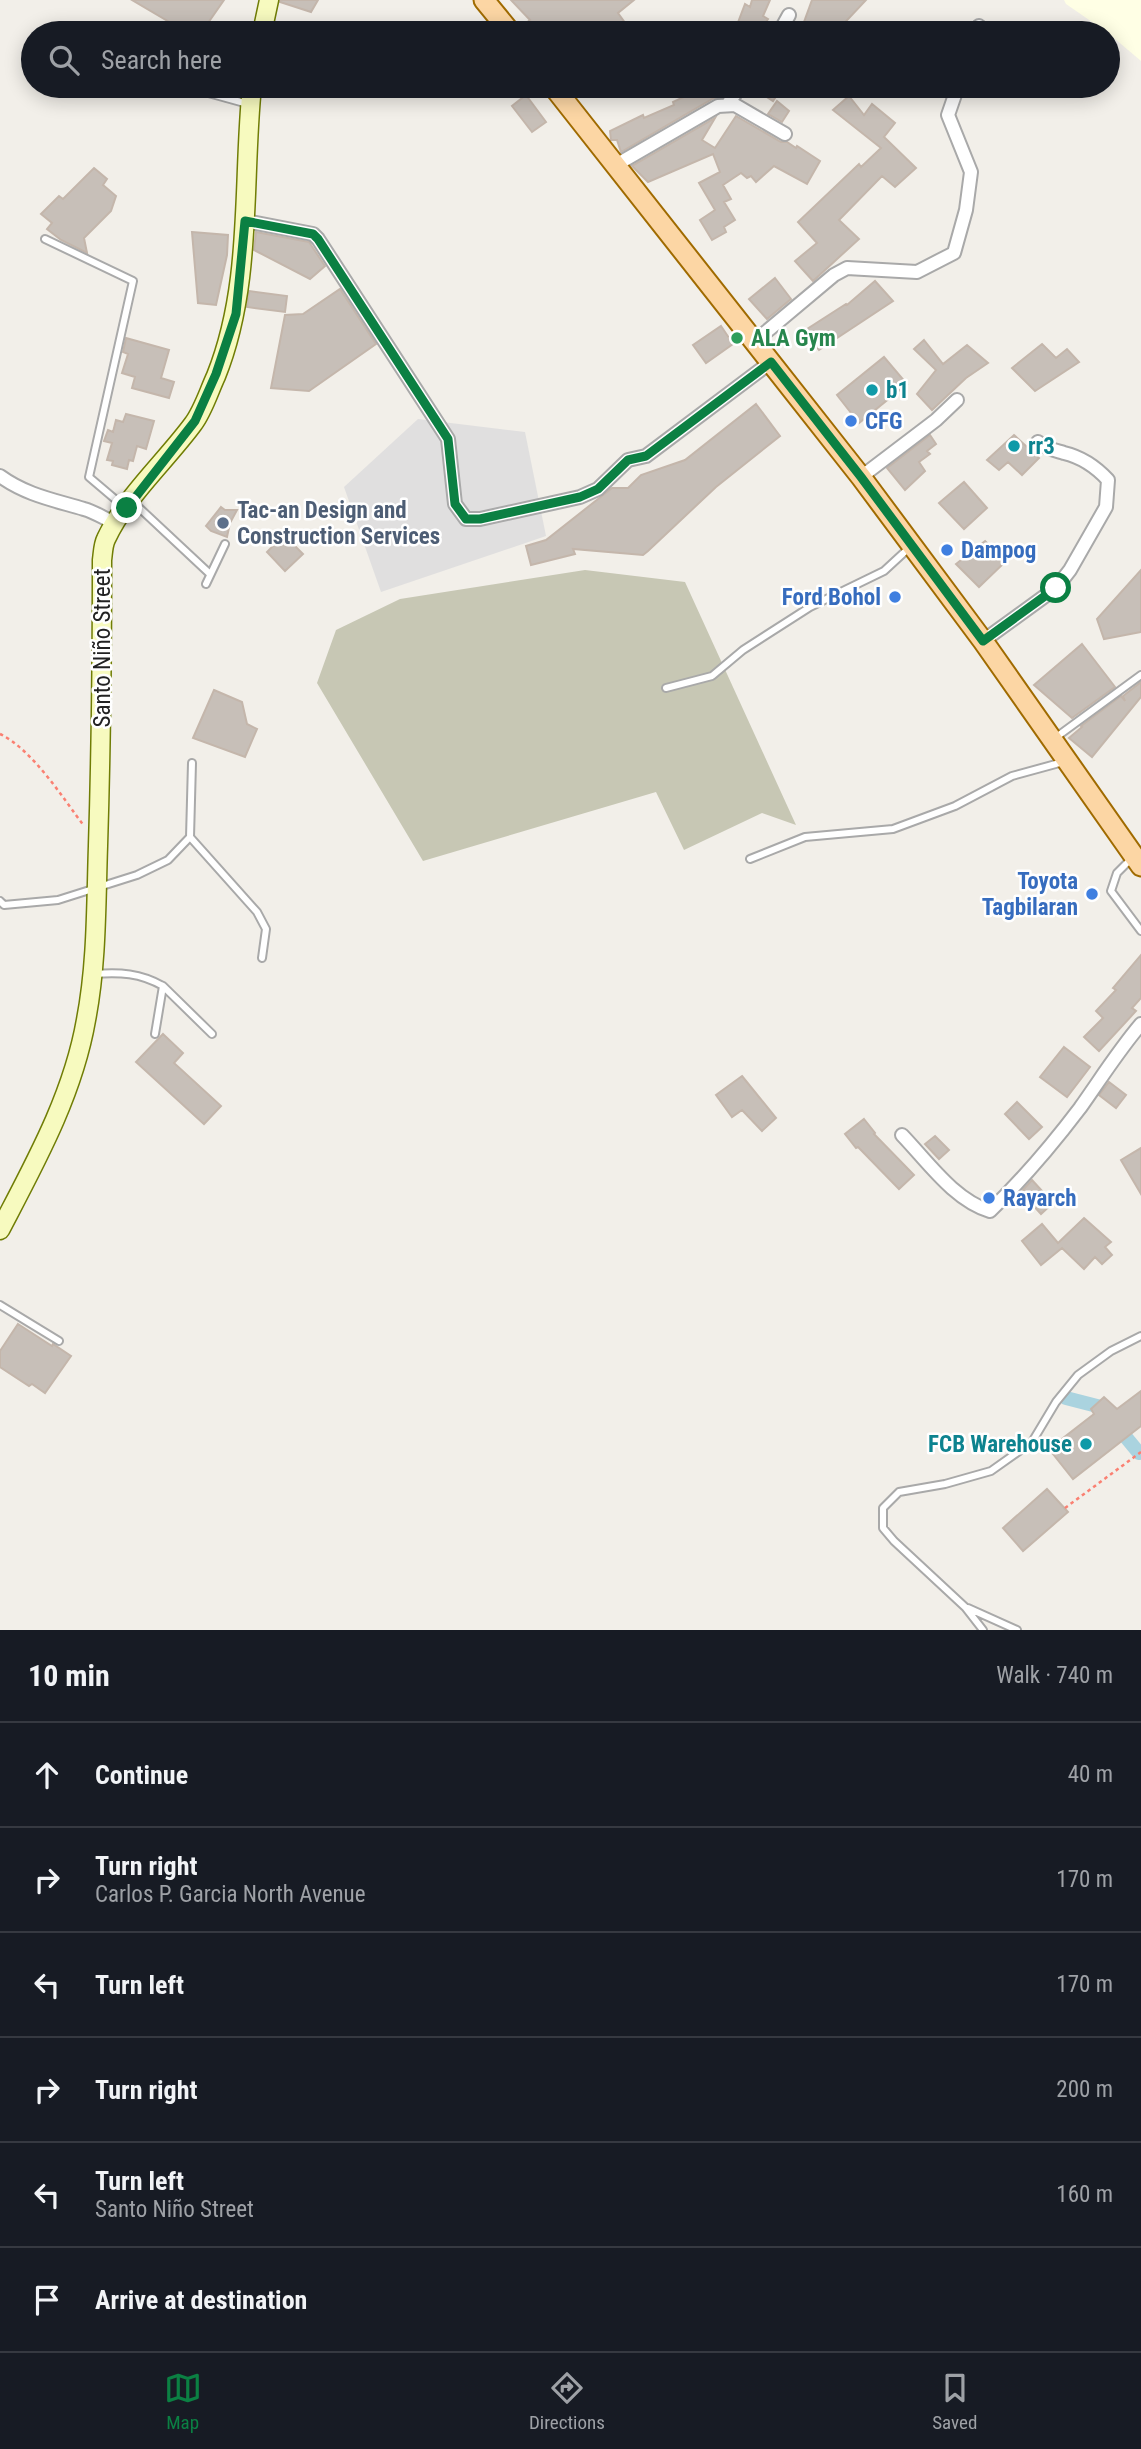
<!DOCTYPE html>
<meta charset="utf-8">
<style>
:root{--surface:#171b24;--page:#20242c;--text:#f1f3f6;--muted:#9ea1a6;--line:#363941;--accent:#0b8043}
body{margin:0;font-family:"Roboto Condensed",sans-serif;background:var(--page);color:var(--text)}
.stop{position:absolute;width:21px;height:21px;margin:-16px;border:5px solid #0b8043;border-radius:50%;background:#fff}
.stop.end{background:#0b8043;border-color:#fff;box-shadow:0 2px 7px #0008}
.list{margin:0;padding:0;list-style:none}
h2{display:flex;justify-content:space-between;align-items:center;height:91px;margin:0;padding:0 28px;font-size:30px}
h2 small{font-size:23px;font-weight:400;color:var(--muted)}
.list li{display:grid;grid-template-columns:46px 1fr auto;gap:21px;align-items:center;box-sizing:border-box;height:105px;padding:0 28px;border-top:2px solid var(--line)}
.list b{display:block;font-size:26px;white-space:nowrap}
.list p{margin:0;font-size:23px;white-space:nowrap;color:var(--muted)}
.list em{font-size:23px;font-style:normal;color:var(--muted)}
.icon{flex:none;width:38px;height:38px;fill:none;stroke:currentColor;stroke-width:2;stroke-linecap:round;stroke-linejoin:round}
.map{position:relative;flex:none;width:1141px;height:1630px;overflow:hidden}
.search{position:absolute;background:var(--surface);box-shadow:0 4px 18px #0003;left:21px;right:21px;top:21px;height:77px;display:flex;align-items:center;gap:18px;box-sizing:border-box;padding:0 24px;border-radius:38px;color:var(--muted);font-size:26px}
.sheet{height:721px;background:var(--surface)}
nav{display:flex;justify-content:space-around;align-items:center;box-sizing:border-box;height:98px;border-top:2px solid var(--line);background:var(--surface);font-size:19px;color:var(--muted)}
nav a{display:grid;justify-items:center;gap:4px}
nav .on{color:var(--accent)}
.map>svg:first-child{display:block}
</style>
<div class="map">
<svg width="1141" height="1630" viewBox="0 0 1141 1630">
<rect width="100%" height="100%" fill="#f2efe9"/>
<path fill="#e0dfdf" d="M418 419 525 432 546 536 381 592 344 487Z"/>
<path fill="#ffffe5" d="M1064 0H1141V61L1108 33 1066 4Z"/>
<path fill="#c7c7b4" d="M585 570 685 582 796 825 762 813 684 850 656 792 423 861 317 683 336 630 400 599Z"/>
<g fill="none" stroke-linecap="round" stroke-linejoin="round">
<path stroke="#aad3df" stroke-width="14" d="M1066 1398 1101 1407 1139 1453"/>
</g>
<path fill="#c7bfb8" stroke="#c4b6ab" stroke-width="2" d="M132 0H224L201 33H188Z
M280 0H318L311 12 280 2Z
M511 0H634L618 13 628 27 622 33H523L521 27 530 20Z
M752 0H770L763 16 768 19 759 33H734L745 4 750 7Z
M812 0H866L835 33H800Z
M699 86H730L722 97 714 98 621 152 617 140H611L610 131 643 115 644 118 674 105 673 102 688 95Z
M750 86H783L773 101Z
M526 95 546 122 532 132 512 106Z
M849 96 864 115 872 104 895 123 884 137 916 168 895 187 882 176 839 220 859 239 813 281 795 261 817 243 798 222 859 164 861 167 881 148 833 110Z
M777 101 789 111 782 122 768 114Z
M736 116 781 142H787L796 148 797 146 820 161 807 184 774 166 756 182 751 176 747 178 741 173 723 185 731 199 724 202 735 220 724 227 726 232 712 240 700 220 715 210 699 183 720 172 713 154 648 182 632 166 715 118 702 140 715 148Z
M94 168 107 179 103 185 116 196 111 211 84 238 87 253 61 240 47 229 52 223 41 214 59 196 63 199Z
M192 232 228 235 227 255 216 305 198 303Z
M256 232 309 242 325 266 310 279 254 250Z
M775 278 791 299 767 319 749 299Z
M875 281 893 301 819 350 804 331 846 304 847 305Z
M340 289 376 344 309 391 271 388 285 315 303 314Z
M249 291 287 296 285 312 247 307Z
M721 326 733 344 706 363 693 345Z
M126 338 169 350 161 378 174 382 169 398 132 388 135 377 122 373 128 354 123 352Z
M924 340 943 364 967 345 988 363 966 378 932 410 917 394 936 370 914 349Z
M1042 344 1056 358 1067 349 1079 362 1035 391 1012 368Z
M884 357 907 384 859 423 837 395Z
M756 404 780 436 716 487 648 551 643 555 573 549 575 554 531 565 526 546 546 540 612 488H628L641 475 685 460Z
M126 414 154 421 146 449 137 446 133 461 129 460 127 469 112 465 113 461 107 460 112 443 104 441 108 430 113 432 116 420 123 422Z
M930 435 936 444 927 451 930 454 919 462 925 471 905 490 887 468Z
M1014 435 1039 458 1022 475 1008 462 999 470 987 460Z
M964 482 987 508 964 529 939 503Z
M221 507 225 510H237L230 523 227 537 211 531 206 526Z
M284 535 303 554 285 571 267 552Z
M985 541 1005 562 979 587 956 564Z
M1141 570V632L1104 639 1097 619Z
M1082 644 1115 687 1072 718 1034 685Z
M1141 682V697L1092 757 1069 738 1082 727 1081 726 1121 696 1125 701 1123 696Z
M214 690 242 702 247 724 257 729 245 757 193 738Z
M1141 955V998L1132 1008 1136 1011 1099 1051 1084 1037 1103 1018 1096 1011 1116 990 1113 988Z
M163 1034 183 1053 174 1063 221 1106 204 1124 136 1062Z
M1064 1047 1090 1067 1067 1097 1040 1077Z
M742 1076 776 1118 762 1131 742 1110 732 1117 716 1095Z
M1109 1082 1126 1095 1116 1108 1099 1095Z
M1017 1102 1042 1127 1029 1139 1005 1114Z
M864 1119 875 1133 874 1134 914 1175 899 1189 858 1147 856 1148 845 1134Z
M935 1136 949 1150 939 1159 925 1144Z
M1141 1148V1194L1121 1160Z
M1032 1180 1053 1203 1041 1214 1021 1192Z
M1084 1218 1111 1242 1105 1247 1112 1255 1102 1264 1095 1257 1084 1269 1062 1248 1041 1265 1022 1241 1042 1224 1058 1243Z
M18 1324 52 1346 53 1344 71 1356 45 1393 32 1384 29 1386 0 1367V1351Z
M1141 1391V1426L1073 1479 1049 1449 1094 1414 1091 1409 1104 1397 1117 1409Z
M1047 1489 1068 1512 1023 1551 1003 1528Z"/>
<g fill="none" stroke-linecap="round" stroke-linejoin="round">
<defs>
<path id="lane" d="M183 86 248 104
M45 239 133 281 89 477 122 505
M133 502 210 574
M206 584 225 544
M666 688 712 676 743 650 810 607 884 571 910 547
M1055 738 1141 675
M190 837 257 912 266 929 262 958
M1133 857 1117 873 1111 891 1141 931
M750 859 805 837 893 829 955 806 1012 776 1063 762
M0 901 4 905 58 900 137 875 168 860 190 837 192 763
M94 974C120 972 140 973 163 986L155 1034
M163 986 212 1034
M0 1305 59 1341
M968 1608 1017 1630
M983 1630 965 1607 894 1541 883 1528V1508L899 1492 945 1484 991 1471 1032 1442 1056 1402 1078 1375 1111 1351 1141 1336"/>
<path id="street" d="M779 33 789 15
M976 33 979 26
M727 105 741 86
M616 165 718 106 735 105 785 134
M245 221 313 234 318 239 448 439 455 504 466 519H480L580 497 598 489 628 460 646 456 771 362
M754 342 834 275 847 268 917 272 954 253 966 210 971 172 948 115 958 86
M0 476C26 495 54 500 84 509 95 512 105 519 115 523
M861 477 936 420 957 400
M983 641 1056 588 1070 570 1106 507 1108 480C1096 467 1081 457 1064 453 1054 450 1047 449 1038 442
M902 1135C928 1162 954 1200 990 1211 1023 1179 1052 1145 1080 1108 1100 1080 1118 1051 1141 1024"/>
<path id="secondary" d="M262 33 269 0
M0 1230C35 1163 73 1095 86 1020 97 963 96 904 98 846 101 751 102 655 102 560 103 553 103 545 106 539 126 496 165 462 193 424 203 411 209 391 216 376 253 284 242 182 252 86"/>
<path id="primary" d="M484 0 511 33
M553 86 861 477 983 641 1141 866"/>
</defs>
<use href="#lane" stroke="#a9a9a9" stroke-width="10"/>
<use href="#street" stroke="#a9a9a9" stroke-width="16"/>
<use href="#secondary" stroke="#707d05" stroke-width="21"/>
<use href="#primary" stroke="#a06b00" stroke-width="23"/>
<path stroke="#fa8072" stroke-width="2.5" stroke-dasharray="3.5 3.5" stroke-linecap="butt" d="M0 734C32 749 63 798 84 826
M1065 1508 1141 1452"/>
<use href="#lane" stroke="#fff" stroke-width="6"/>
<use href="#street" stroke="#fff" stroke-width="12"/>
<use href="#secondary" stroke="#f7fabf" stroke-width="18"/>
<use href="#primary" stroke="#fcd6a4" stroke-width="19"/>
</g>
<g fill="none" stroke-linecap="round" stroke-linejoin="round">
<path stroke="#0b8043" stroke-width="9" d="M127 508 195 421 216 374 236 314 245 221 313 234 318 239 448 439 455 504 466 519H480L580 497 598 489 628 460 646 456 771 362 861 477 983 641 1056 588"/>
</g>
<circle fill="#2e9e5b" stroke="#fff" stroke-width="2.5" cx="737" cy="338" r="7"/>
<g fill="#0f9aa8" stroke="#fff" stroke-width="2.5">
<circle cx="872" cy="390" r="7"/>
<circle cx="1014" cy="446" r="7"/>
<circle cx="1086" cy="1444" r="7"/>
</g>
<g fill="#3f7fe0" stroke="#fff" stroke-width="2.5">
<circle cx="851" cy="421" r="7"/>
<circle cx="947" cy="550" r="7"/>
<circle cx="895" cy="597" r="7"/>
<circle cx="1092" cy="894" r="7"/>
<circle cx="989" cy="1198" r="7"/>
</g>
<circle fill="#5c6f8a" stroke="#fff" stroke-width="2.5" cx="223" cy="523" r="7"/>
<g text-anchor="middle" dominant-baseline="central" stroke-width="5" stroke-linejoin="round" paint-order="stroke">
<g font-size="23" font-weight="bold" fill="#27864d" stroke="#fff" text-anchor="start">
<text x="751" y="338">ALA Gym</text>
</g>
<g font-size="23" font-weight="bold" fill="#0d838f" stroke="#fff" text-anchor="start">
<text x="886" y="390">b1</text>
<text x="1028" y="446">rr3</text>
<text x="1072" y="1444" text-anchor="end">FCB Warehouse</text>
</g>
<g font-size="23" font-weight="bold" fill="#366cbe" stroke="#fff" text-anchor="start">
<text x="865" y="421">CFG</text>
<text x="961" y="550">Dampog</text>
<text x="881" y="597" text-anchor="end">Ford Bohol</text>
<text x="1078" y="881" text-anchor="end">Toyota<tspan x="1078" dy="26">Tagbilaran</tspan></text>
<text x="1003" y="1198">Rayarch</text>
</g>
<g font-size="23" font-weight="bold" fill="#4e5e75" stroke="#fff" text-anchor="start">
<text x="237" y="510">Tac-an Design and<tspan x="237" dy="26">Construction Services</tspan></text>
</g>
<g font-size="23" fill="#222" stroke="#fff">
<text transform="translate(102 648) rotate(-90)">Santo Niño Street</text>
</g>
</g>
</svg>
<div class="stop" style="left:1056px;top:588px"></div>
<div class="stop end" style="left:127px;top:508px"></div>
<div class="search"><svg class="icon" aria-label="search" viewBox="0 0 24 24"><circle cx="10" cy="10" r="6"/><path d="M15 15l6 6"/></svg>Search here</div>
</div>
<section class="sheet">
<h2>10 min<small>Walk · 740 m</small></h2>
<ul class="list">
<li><svg class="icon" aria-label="ahead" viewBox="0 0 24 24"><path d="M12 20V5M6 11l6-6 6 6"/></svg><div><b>Continue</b></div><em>40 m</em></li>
<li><svg class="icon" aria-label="right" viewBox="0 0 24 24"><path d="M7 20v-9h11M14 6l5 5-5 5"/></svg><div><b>Turn right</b><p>Carlos P. Garcia North Avenue</p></div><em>170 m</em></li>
<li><svg class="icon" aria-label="left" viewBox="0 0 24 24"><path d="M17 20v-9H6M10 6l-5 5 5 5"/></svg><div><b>Turn left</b></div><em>170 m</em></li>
<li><svg class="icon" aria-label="right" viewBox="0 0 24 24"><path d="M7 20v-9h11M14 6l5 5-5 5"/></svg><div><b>Turn right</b></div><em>200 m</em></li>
<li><svg class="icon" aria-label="left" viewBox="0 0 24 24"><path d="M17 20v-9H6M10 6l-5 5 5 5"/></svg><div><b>Turn left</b><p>Santo Niño Street</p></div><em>160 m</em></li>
<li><svg class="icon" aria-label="arrive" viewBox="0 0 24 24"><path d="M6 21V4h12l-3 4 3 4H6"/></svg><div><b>Arrive at destination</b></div></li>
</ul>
</section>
<nav>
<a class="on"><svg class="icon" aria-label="map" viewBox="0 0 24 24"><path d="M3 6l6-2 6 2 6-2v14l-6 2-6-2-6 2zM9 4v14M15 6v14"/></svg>Map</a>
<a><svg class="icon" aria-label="directions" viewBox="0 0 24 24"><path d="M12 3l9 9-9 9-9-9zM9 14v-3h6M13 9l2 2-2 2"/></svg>Directions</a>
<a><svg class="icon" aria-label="saved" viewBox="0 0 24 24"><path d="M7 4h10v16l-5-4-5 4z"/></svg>Saved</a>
</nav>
